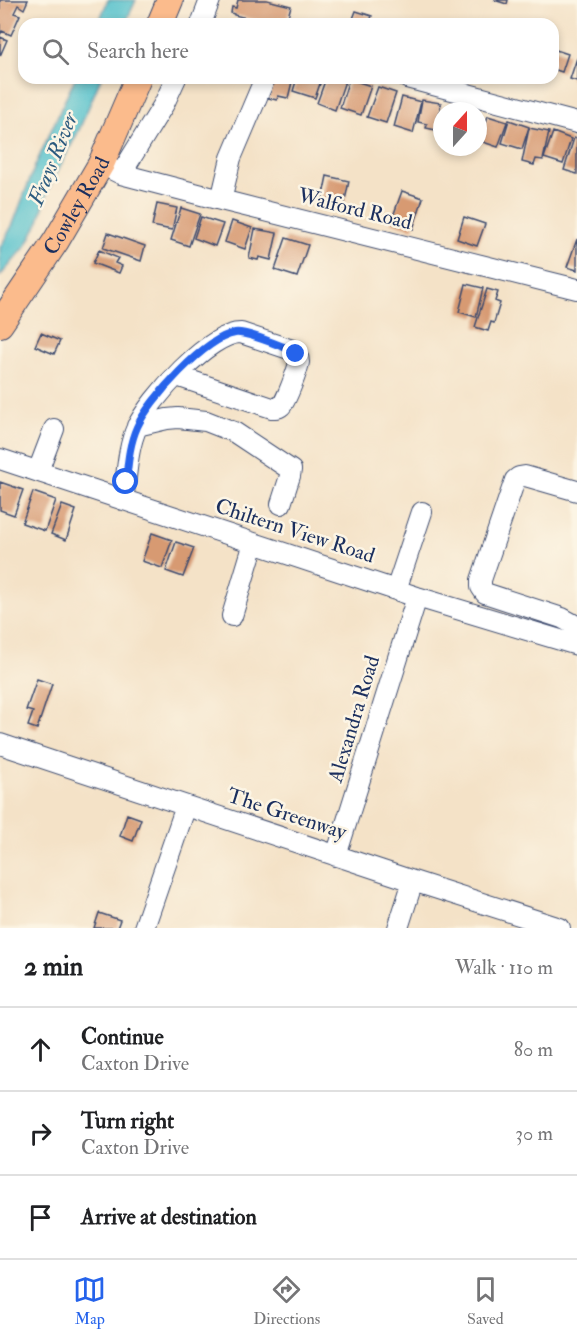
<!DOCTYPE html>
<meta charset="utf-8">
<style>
:root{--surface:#fff;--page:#f6f6f6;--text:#202124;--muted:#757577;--line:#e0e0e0;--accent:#2563eb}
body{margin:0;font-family:"IM FELL Double Pica",serif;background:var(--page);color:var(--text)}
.compass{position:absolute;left:433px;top:102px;width:54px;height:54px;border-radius:50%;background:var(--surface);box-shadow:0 3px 9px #0003;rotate:21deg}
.stop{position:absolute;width:18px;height:18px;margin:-14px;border:4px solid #2563eb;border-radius:50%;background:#fff}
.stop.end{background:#2563eb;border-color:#fff;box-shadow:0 2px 6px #0008}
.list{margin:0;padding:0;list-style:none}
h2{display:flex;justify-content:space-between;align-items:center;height:78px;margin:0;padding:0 24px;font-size:26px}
h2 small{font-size:20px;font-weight:400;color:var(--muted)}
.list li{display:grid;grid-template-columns:39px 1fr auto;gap:18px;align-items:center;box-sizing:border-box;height:84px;padding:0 24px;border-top:2px solid var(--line)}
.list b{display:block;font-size:22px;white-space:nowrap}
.list p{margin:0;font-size:20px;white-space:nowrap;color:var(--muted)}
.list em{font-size:20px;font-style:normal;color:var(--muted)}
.icon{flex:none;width:33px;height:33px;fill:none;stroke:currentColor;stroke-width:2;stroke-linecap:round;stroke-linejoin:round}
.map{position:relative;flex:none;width:577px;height:928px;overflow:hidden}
.search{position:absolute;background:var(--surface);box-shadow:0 3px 9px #0003;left:18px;right:18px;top:18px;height:66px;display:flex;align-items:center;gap:15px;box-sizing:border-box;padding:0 21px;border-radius:18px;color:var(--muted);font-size:22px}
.sheet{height:330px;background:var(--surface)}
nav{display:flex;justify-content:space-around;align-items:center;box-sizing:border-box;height:84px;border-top:2px solid var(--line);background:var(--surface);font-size:16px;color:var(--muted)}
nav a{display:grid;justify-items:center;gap:3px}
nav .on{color:var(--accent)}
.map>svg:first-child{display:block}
</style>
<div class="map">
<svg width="577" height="928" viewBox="0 0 577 928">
<rect width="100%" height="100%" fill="#fcf5e5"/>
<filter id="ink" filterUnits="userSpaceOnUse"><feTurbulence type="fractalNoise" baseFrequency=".0167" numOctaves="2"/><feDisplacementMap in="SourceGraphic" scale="12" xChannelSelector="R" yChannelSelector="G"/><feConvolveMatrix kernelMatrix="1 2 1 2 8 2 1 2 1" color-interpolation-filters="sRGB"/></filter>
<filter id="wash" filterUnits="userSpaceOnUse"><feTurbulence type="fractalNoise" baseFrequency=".008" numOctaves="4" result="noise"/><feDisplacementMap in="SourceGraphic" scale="24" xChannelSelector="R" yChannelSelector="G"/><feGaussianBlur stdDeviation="1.35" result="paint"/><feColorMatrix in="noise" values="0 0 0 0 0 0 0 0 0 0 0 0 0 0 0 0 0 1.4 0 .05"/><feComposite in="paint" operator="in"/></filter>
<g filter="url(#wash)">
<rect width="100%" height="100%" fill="#f4e2c7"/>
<path fill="#54c1cc" stroke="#387895" stroke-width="1.5" d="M108 0H136L125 24H98Z
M75 78H101L79 130 48 190 39 221 26 246 0 276V248L13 224 35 166Z"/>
<g id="blocks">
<path fill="#d79a72" d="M0 0H28L24 9 18 5 14 13 20 15 11 35 2 31 0 35Z
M238 0H267L291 6 286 24H271L234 15V14L231 13 232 7 236 8Z
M494 0H508L507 4Z
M356 11 372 16 369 24H351Z
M0 37 7 40 0 56Z
M553 49 568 54 562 72 553 69Z
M577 58V81L570 79Z
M272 78H293L288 98 278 96 277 100 268 98Z
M297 78H322L315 98 293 91Z
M326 78H337L345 81 335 110 317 103Z
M349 79 371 86 361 115 340 108Z
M378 87 396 93 386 123 367 117Z
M402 97 421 102 413 133 394 127Z
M422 100 441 103 436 130 426 128 427 124 418 122Z
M488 116 507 122 498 147 480 141Z
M509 120 529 127 522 149 502 143Z
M529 128 549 132 543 160 536 159 534 165 522 162Z
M553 132 571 139 563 164 544 158Z
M574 138 577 139V174L564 170Z
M327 176 349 181 343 210 321 205Z
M402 191 423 198 413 229 391 222Z
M157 204 177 208 172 230 152 226Z
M181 208 200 214 189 246 171 240Z
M201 217 223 224 215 246 194 238Z
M464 217 485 224 477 246 457 239Z
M232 221 252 228 245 249 225 242Z
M255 229 277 233 271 260 259 257 258 260 249 258Z
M108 233 145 246 141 261 103 248Z
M286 238 308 245 297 277 275 270Z
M577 239V270L567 267Z
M99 250 118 258 115 263 122 266 119 273 93 263Z
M466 284 483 288 476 317 459 312Z
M487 289 498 292 495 301 500 303 494 323 491 322 488 331 475 327Z
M41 333 60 341 54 354 35 346Z
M0 482 23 490 14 515 0 510Z
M33 492 56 500 45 531 22 523Z
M62 505 76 510 66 540 51 534Z
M152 533 172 540 162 568 142 561Z
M176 542 194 548 183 577 166 571Z
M37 679 52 684 37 729 28 726 33 712 26 710Z
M127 814 141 819 133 841 120 836Z
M99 913 120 920 117 928H94Z"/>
</g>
</g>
<g filter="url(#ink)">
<use href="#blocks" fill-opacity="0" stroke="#3c4a6e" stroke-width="1.5"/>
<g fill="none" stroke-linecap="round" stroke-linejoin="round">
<defs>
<path id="minor" d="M201 24 210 0
M407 78 577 123
M111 169 121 174 164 104 176 78
M121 174 221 200 577 289
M221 200 231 158 265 78
M137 426 167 419 178 418 206 421 234 432 291 470 290 476 281 504
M0 459 417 597 577 645
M38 471 54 429
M577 491 525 476 519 477 515 480 481 580V587L485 593 562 618 573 624 577 630
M123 500C127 476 127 449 137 427 149 400 210 332 241 333L292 350C296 353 299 356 299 362 298 369 286 402 281 406 278 409 275 408 272 408L177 376
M396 590 422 512
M232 616 254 543
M0 744 413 881 560 928
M336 856 417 597
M144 928 186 806
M398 928 413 881"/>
<g id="major">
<path d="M160 24 170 0"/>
<path id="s1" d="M0 324 56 241 101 164 138 78"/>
</g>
</defs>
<use href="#minor" stroke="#3c4a6e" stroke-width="22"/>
<use href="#major" stroke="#3c4a6e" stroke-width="28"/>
<use href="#minor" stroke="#fff" stroke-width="20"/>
<use href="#major" stroke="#fbbb8c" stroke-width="26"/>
</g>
</g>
<g fill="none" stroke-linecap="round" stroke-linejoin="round" filter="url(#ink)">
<path stroke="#2563eb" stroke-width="8" d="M126 482C128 463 129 445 137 427 149 400 205 338 235 333 246 331 280 346 292 350L296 354"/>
</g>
<g text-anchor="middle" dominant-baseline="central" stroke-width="5" stroke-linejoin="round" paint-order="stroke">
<g font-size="21" fill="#1b2f5e" stroke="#fcf5e5">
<text stroke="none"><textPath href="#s1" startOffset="141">Cowley Road</textPath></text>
<text transform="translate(355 209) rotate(14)">Walford Road</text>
<text transform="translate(295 531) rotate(18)">Chiltern View Road</text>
<text transform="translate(354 719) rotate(-73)">Alexandra Road</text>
<text transform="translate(287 814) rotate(18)">The Greenway</text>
</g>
<g font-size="22" font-style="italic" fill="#2c5b7f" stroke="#fcf5e5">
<text transform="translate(53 159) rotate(-68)">Frays River</text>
</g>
</g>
</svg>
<svg class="compass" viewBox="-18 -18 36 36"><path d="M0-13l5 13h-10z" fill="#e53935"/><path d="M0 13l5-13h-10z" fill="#757577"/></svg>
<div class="stop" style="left:126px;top:482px"></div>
<div class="stop end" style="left:296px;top:354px"></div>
<div class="search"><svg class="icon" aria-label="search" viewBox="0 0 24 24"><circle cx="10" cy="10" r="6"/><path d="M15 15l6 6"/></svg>Search here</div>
</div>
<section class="sheet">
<h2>2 min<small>Walk · 110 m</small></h2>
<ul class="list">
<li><svg class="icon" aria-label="ahead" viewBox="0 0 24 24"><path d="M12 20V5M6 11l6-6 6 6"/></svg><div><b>Continue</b><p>Caxton Drive</p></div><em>80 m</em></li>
<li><svg class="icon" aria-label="right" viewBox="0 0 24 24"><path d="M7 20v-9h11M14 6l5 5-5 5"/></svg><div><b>Turn right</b><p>Caxton Drive</p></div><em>30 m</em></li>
<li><svg class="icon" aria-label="arrive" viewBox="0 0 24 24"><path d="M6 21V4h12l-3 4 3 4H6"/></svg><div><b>Arrive at destination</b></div></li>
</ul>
</section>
<nav>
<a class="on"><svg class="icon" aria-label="map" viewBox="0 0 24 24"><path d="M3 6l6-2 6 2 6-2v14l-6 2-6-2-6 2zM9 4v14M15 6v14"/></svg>Map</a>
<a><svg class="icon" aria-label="directions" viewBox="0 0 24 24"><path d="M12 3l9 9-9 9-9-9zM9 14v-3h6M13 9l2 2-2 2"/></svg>Directions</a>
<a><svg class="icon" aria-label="saved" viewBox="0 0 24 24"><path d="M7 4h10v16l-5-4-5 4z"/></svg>Saved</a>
</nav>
